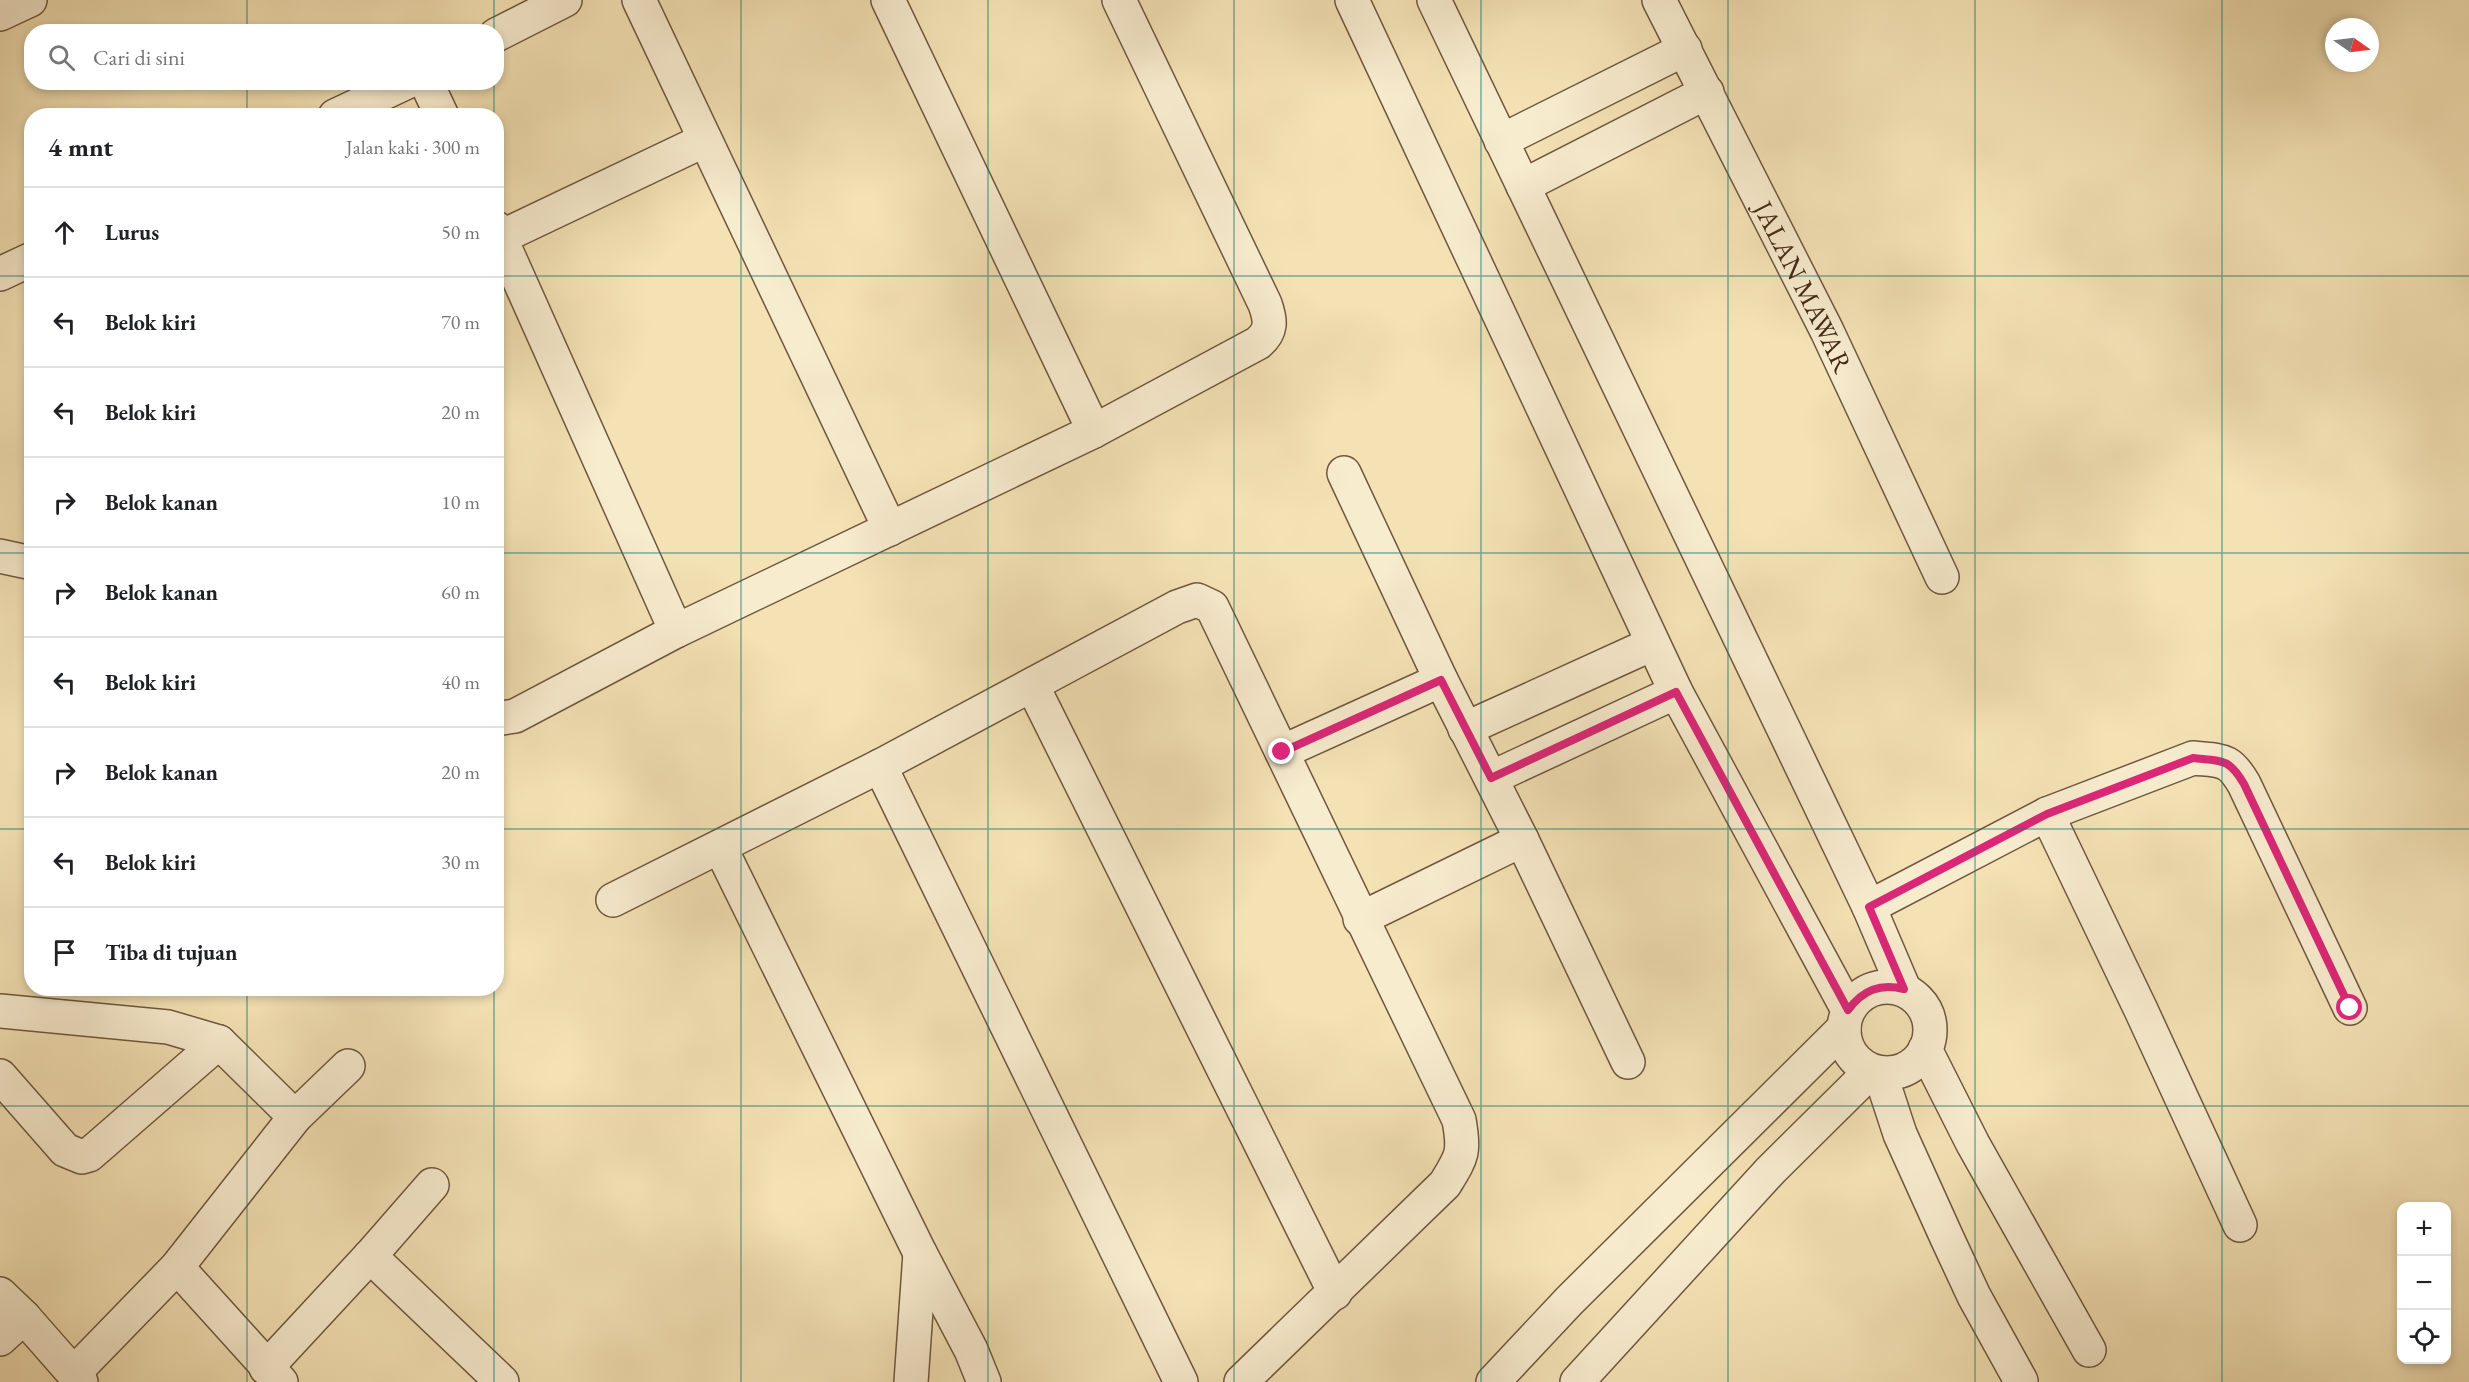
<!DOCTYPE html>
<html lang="id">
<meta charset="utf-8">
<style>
:root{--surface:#fff;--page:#f2f2f2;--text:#202124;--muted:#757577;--line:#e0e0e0}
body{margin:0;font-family:"EB Garamond",serif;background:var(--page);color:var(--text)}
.controls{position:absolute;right:18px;bottom:18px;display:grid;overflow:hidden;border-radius:12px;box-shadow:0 3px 9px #0003}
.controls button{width:54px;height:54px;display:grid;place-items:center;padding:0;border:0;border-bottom:2px solid var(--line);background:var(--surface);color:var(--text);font:30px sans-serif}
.compass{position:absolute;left:2325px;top:18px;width:54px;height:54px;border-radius:50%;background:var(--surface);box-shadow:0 3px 9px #0003;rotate:104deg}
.stop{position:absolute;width:18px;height:18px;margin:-14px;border:4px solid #db2777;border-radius:50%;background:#fff}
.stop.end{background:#db2777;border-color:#fff;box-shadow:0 2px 6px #0008}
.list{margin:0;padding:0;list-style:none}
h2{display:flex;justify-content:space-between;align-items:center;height:78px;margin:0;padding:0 24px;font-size:26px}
h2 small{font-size:20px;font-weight:400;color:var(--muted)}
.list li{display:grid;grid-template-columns:39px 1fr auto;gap:18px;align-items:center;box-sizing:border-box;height:90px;padding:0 24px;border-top:2px solid var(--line)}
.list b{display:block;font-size:22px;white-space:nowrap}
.list em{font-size:20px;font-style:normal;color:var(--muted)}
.icon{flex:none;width:33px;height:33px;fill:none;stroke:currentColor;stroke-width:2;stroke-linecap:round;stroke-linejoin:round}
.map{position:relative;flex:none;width:2469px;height:1382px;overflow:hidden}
.search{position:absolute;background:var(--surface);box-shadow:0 3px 9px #0003;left:24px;top:24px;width:480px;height:66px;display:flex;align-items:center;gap:15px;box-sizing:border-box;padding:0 21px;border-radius:24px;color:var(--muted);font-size:22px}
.panel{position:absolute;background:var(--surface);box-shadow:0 3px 9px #0003;left:24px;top:108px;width:480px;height:888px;border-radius:24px}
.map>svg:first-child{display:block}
</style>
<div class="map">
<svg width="2469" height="1382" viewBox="0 0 2469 1382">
<rect width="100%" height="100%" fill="#f4e2b5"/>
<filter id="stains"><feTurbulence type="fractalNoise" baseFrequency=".00333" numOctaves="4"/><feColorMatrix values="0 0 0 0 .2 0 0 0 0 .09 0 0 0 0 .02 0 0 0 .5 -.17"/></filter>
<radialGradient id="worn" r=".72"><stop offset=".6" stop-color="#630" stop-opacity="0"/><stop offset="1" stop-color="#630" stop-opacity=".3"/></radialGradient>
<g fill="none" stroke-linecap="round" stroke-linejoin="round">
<defs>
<g id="minor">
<path d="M639 0 890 529"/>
<path d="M888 0 1094 431"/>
<path d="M1352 0 1676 692 1848 1010"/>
<path d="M1434 0 1869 907 1904 989"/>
<path id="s1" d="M1659 0 1827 331 1942 577"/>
<path d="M0 14 30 0"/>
<path d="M496 35 565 0"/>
<path d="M426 82 442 116"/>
<path d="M335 116 407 82"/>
<path d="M1501 141 1685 49"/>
<path d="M1523 186 1707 92"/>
<path d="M496 228 676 631"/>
<path d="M501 237 705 140"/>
<path d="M0 274 32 259"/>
<path d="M0 556 32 563"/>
<path d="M1441 680 1522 840 1628 1062"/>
<path d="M1032 685 1335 1293"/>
<path d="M496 719 515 716 676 631 1094 431 1258 343C1272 331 1271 321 1265 304L1119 0"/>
<path d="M1465 729 1652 644"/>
<path d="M1282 752 1441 680 1344 473"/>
<path d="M880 766 1181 1382"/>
<path d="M1491 778 1676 692"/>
<path d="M2047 814 2141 1010 2240 1225"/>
<path d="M720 847 920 1253 971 1350 984 1382"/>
<path d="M613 900 880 766 1177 607 1197 600 1212 607 1459 1120C1465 1153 1462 1156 1445 1184L1241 1382"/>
<path d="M1869 907 2047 814 2193 758C2222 761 2229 758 2244 784L2350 1008"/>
<path d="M1360 919 1522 840"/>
<circle cx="1887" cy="1030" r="43"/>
<path d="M0 1011 168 1027 219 1042 295 1117"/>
<path d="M1925 1049 1973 1144 2089 1350"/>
<path d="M1880 1073 1900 1134 1947 1238 1974 1296 2021 1381"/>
<path d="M0 1076 65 1150 82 1157 89 1155 219 1042"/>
<path d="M370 1256 502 1382"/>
<path d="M177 1267 281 1382"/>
<path d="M0 1294 24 1317 81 1382"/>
<path d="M0 1339 24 1317"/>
<path d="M266 1368 370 1256 432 1185"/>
<path d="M74 1373 177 1267 295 1117 348 1066"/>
<path d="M911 1382 920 1253"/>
<path d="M1493 1382 1569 1301 1844 1028"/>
<path d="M1577 1382 1771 1170 1871 1071"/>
</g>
</defs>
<use href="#minor" stroke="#6f573e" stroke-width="36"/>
<use href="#minor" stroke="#f8eccf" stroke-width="33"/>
</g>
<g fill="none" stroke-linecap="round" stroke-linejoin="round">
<path stroke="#db2777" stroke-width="8" d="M1282 752 1441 680 1491 778 1676 692 1848 1010C1863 990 1880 983 1904 989L1869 907 2047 814 2193 758C2222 761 2229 758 2244 784L2350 1008"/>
</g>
<path fill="none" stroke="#0f766e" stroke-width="1.5" stroke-opacity="0.55" d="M247 0V32M494 0V32M741 0V1382M988 0V1382M1234 0V1382M1481 0V1382M1728 0V1382M1975 0V1382M2222 0V1382M247 82V116M494 82V116M0 276H32M496 276H2469M0 553H32M496 553H2469M0 829H32M496 829H2469M247 988V1382M494 988V1382M0 1106H2469"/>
<g text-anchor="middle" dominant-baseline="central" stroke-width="6" stroke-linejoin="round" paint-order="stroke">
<g font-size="27" fill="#432916" stroke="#f8eccf">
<text stroke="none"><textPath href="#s1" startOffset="321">JALAN MAWAR</textPath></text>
</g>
</g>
<rect width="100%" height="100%" filter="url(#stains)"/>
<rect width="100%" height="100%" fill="url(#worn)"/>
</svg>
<div class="controls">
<button>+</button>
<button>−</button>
<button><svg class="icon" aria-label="locate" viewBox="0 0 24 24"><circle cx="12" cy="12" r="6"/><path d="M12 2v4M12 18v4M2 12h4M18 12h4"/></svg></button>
</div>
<svg class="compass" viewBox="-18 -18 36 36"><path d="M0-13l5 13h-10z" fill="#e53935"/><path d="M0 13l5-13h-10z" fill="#757577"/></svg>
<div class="stop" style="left:2350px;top:1008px"></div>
<div class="stop end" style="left:1282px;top:752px"></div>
<div class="search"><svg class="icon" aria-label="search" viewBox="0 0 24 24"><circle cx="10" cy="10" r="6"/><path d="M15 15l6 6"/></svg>Cari di sini</div>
<section class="panel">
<h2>4 mnt<small>Jalan kaki · 300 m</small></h2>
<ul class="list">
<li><svg class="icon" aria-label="ahead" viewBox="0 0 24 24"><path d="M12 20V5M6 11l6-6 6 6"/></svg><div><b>Lurus</b></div><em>50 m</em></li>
<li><svg class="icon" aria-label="left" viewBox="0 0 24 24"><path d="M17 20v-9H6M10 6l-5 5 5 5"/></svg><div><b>Belok kiri</b></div><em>70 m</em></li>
<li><svg class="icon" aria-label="left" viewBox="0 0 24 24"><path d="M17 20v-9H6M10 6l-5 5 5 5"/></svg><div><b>Belok kiri</b></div><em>20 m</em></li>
<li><svg class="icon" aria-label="right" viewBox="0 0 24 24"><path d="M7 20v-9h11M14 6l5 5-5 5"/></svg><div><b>Belok kanan</b></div><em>10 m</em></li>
<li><svg class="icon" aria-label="right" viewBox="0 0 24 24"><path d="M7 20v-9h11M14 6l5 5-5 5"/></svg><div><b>Belok kanan</b></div><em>60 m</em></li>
<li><svg class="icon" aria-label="left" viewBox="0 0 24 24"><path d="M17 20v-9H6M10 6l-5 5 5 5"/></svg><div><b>Belok kiri</b></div><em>40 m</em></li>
<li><svg class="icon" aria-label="right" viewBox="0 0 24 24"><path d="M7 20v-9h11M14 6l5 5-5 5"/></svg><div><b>Belok kanan</b></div><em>20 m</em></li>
<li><svg class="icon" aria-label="left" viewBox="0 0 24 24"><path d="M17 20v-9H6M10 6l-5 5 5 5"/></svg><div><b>Belok kiri</b></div><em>30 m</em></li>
<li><svg class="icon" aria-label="arrive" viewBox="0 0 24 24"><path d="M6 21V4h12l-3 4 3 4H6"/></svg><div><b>Tiba di tujuan</b></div></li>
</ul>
</section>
</div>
